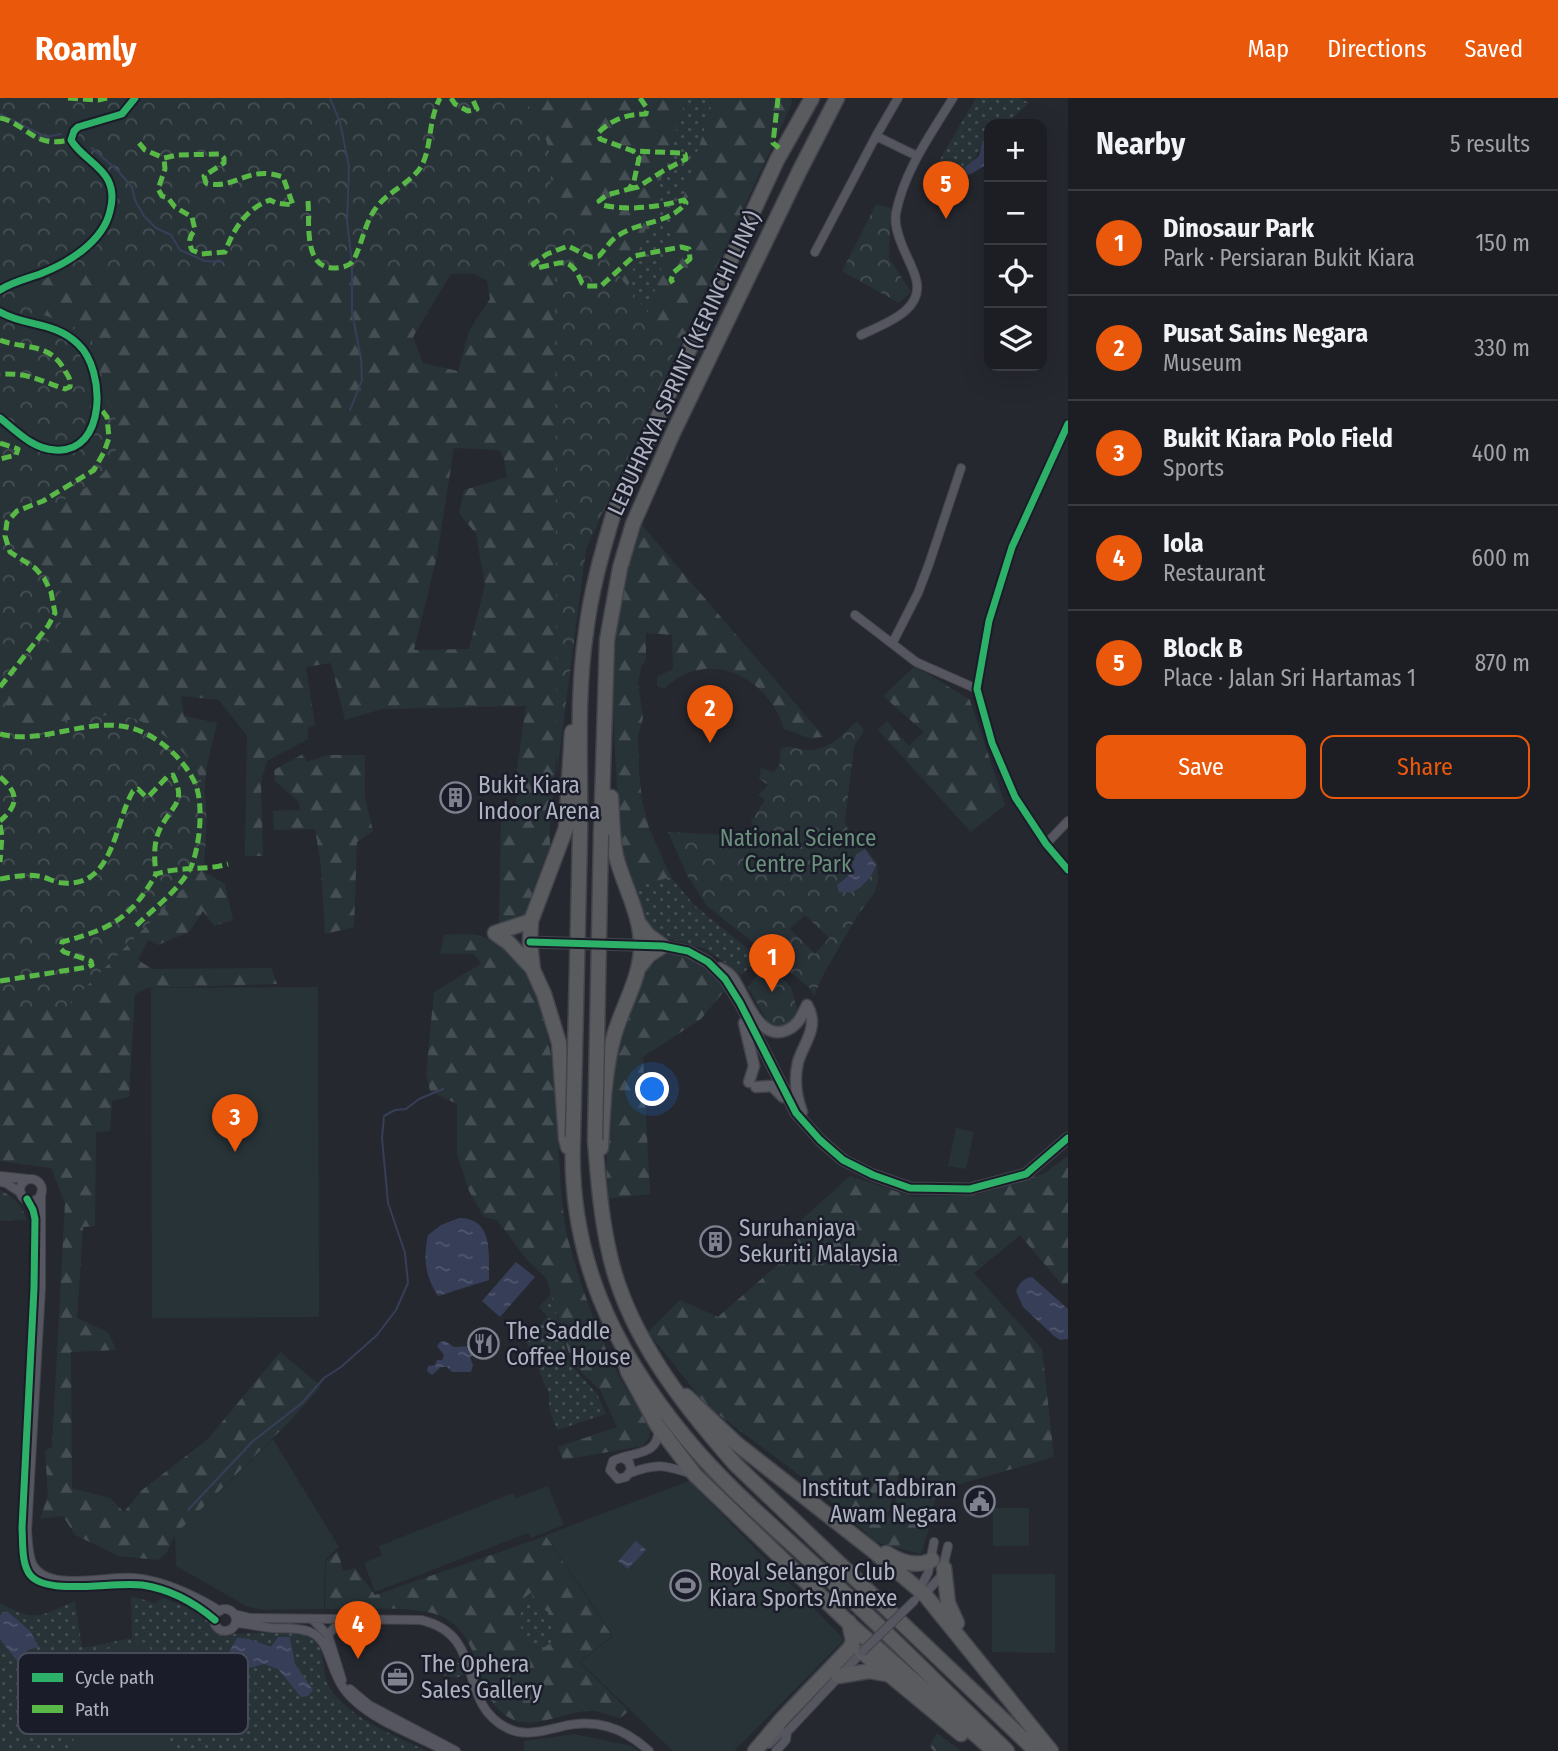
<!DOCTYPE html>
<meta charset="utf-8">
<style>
:root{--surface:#1c1e24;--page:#25272c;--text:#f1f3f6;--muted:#a0a2a6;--line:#3a3c41;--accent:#ea580c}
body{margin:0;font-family:"Fira Sans Condensed",sans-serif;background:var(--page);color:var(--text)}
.controls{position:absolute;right:21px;top:21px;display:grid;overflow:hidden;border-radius:14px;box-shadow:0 7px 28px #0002}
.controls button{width:63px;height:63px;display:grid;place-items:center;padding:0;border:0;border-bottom:2px solid var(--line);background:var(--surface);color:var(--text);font:35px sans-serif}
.you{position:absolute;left:653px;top:992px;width:24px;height:24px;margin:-18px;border:5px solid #fff;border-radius:50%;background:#1a73e8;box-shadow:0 0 0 10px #1a73e833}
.badge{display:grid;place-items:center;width:46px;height:46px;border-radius:50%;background:var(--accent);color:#fff;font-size:23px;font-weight:700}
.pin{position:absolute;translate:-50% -58px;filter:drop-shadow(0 2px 4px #0008)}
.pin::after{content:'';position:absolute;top:37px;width:24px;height:21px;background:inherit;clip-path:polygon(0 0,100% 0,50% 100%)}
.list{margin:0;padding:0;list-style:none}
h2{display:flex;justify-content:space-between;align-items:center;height:91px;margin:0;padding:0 28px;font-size:30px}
h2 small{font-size:23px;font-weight:400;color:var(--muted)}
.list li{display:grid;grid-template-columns:46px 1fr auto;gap:21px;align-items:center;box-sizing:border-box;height:105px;padding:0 28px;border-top:2px solid var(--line)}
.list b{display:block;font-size:26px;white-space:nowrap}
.list p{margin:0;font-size:23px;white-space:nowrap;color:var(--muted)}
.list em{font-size:23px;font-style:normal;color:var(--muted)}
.actions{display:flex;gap:14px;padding:21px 28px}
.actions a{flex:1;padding:16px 0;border:2px solid var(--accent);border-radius:14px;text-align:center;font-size:24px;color:var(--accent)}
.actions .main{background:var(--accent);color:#fff}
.icon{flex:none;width:38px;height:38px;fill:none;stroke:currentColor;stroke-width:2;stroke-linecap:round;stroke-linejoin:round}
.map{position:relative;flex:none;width:1068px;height:1653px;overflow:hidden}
header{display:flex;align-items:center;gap:42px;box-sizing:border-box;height:98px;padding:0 35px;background:var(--accent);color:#fff}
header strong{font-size:33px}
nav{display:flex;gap:38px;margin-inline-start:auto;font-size:24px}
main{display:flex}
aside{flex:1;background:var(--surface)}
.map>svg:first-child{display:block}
</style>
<header>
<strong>Roamly</strong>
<nav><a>Map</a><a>Directions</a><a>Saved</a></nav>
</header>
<main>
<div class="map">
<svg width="1068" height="1653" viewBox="0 0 1068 1653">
<defs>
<pattern id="grass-dots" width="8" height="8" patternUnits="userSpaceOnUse" patternTransform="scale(1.75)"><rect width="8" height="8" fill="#283338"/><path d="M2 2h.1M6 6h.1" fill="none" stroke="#454e53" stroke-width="1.8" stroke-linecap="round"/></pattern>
<pattern id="forest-firs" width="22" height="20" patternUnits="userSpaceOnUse" patternTransform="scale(1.75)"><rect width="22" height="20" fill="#283338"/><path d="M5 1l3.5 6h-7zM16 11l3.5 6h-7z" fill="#454e53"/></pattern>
<pattern id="park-crowns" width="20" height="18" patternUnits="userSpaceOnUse" patternTransform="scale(1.75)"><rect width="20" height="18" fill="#283338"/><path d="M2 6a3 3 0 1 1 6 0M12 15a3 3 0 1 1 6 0" fill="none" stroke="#454e53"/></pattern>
<pattern id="water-ripples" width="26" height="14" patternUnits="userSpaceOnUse" patternTransform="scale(1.75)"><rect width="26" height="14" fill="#373e58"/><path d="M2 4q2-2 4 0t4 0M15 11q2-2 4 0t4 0" fill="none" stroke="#51586e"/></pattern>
</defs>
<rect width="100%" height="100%" fill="#262830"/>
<path fill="url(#grass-dots)" d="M686 0H714L608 346 577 350Z
M976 0H1020L1029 5 1006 26H989V39L982 44C977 67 954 79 933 89L932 75Z
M671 779 694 807 758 859 742 877 706 851 663 839 653 834 647 826 635 789Z
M551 1196 570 1266 597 1296 606 1316 557 1332 549 1310V1296L526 1243 548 1218 539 1209Z
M532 1493 552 1517 556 1525 551 1533 552 1544 543 1550 531 1549C518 1533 518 1520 524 1500Z
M131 1498 155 1505 163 1500C176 1505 190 1510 202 1518 209 1523 214 1532 222 1534 247 1541 290 1525 312 1540 328 1552 320 1574 329 1589 348 1620 396 1638 427 1653H0V1505C36 1525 40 1518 75 1503L82 1550 132 1540Z
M445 1564 462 1565 463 1577 456 1580 442 1577V1566Z"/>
<path fill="url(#forest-firs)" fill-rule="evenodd" d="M0 0H686L578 350 607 347 714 0H791L792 5 586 451 556 663 550 728V756L527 822 499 825 501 722H516L517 670 526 608 382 611 345 622 331 565 306 569 315 627 308 630V641L267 663 261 684 263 758H245L247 638 219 602 181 598 184 618 217 625 207 667 196 769 225 786 233 822 214 828 203 813 189 834 158 847 148 842 138 862 152 871 271 870 277 886 147 890 135 896 129 999 112 1003 110 1033 96 1034 95 1128 83 1129 77 1220 108 1234 116 1252 71 1254 72 1390 110 1400 124 1414 142 1392 208 1341 280 1254 321 1288 288 1325 175 1437 166 1456 158 1462 119 1458 75 1437 63 1418 40 1421 48 1398 45 1353 52 1349 65 1105 51 1070 0 1063ZM451 176H473L487 182 490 201 469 233 458 273 423 265 413 239ZM454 350 499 352 504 361 507 379 464 392 459 415 476 436 485 487 469 551 414 552 437 458Z
M641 426 824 639 809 640 784 631C769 579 707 548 664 591L657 588V579L673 571 672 537 646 535V563L641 569 638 585 643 620 638 637 639 674 642 702 649 730 671 779 635 789 620 744 611 581 614 542 627 469Z
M915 568 970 602 1005 707 971 734 878 632 887 623 909 648 924 634 883 598Z
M303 656 307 664 328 657H365V700L373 733 357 744 354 829 325 836 321 768 315 731 274 732 273 713 300 712 298 703 275 683 274 672Z
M444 837C455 837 471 835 481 838 578 876 547 1062 569 1145 580 1186 595 1227 612 1265 623 1287 638 1308 650 1329L649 1340 642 1348 563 1362 558 1349 617 1329 600 1292 572 1265 546 1180 527 1162 497 1122 484 1119 469 1093 457 1056V1006L430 993 426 976 434 894 481 866 474 856H440Z
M666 856H689L710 871 725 892 701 921 643 959 650 1096 606 1101 608 1005 621 934 648 870Z
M1068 1058V1185L1063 1188 1020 1137 974 1175 1042 1251 1054 1359 953 1388 899 1375 887 1418 929 1430 921 1456 876 1444 819 1392 706 1307 648 1234 680 1202 718 1219 797 1150 799 1124 850 1078 913 1099 977 1097 1045 1075Z
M0 1092C12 1098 24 1108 26 1122L0 1123Z
M546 1438 612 1538 579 1564 629 1613 620 1620C611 1618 602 1614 594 1613 568 1611 539 1632 514 1622 469 1603 489 1536 438 1517 410 1507 357 1512 325 1511L326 1463 338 1453 343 1473 355 1470 375 1497ZM532 1494 534 1509C546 1511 551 1514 556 1525L551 1533 552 1544 543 1550 531 1549C518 1533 518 1520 524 1500Z
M937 1635 961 1653H934L929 1648Z"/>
<path fill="url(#park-crowns)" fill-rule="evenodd" d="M0 0H522C544 26 555 56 550 90L676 250 586 451 557 674 555 177 69 170C44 180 30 185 39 215L89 235C97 256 102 276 106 298 107 304 110 307 113 313 123 338 117 365 96 382 74 400 44 409 21 425L17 437 19 449C124 527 15 544 2 621 24 637 49 625 74 621 90 619 111 615 128 619 154 624 194 658 202 684 210 711 205 743 204 770L64 911 0 910Z
M876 106 891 110 889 160 911 194 899 205 842 173Z
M857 623 864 632 854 649 845 723 849 735 865 750 877 765 878 782 875 794 857 818 822 879 814 898 809 889 707 808 687 777 668 734 746 738 753 728 751 724 765 702 758 697 768 687 759 680 761 670 773 674 779 668 781 650C791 646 798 652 809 652 830 652 843 636 857 623ZM865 752 876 767 864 787 847 795 840 783 848 778ZM805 817 829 840 815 856 790 831Z
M767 865 791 889 798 914 796 920 783 931 768 925 748 889Z"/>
<path fill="#283338" d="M318 889 319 1219 152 1220 151 890Z
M956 1030 974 1034 966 1071 948 1068Z
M273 1341 339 1449 325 1462 324 1511 266 1512 248 1509 176 1468 175 1437Z
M901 1381 939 1390 929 1425 892 1415Z
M689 1383 841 1538 843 1543 734 1653H673L580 1564 613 1538 546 1437Z
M548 1388 564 1427 531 1440 528 1435 375 1494 364 1465 382 1457 379 1448 513 1395 516 1400Z
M993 1410H1029V1448H993Z
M992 1476H1055V1555L992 1554Z
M147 1544 164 1580 170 1653H77L68 1624 62 1581 70 1562 127 1545Z
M574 1636 632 1648 638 1653H524V1643Z"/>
<path fill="url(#water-ripples)" d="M989 39V70L986 67 971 76 951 80 979 58 982 44Z
M865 751 876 767C871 782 857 798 839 794L837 787 848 778 856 757Z
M459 1120C495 1120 488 1158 489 1182L438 1198C425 1178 423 1160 428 1137L441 1127Z
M516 1164 535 1179 500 1219 482 1203Z
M1032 1179 1068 1211V1241L1060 1242 1054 1238 1023 1209 1016 1193C1019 1186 1023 1180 1032 1179Z
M445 1243 454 1249 472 1248 475 1251V1256L470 1259 473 1267 471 1274H452L447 1269H441L432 1277 427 1273 428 1268 435 1267 437 1262H442L444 1257 437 1248 440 1244Z
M636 1443 646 1452 628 1471 618 1463Z
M7 1513 30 1533 39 1549 28 1552 20 1567 0 1541V1517Z
M278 1539H290L295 1566 313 1592 308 1598 301 1599 278 1571 264 1566 249 1570C239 1585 237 1603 246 1618L243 1622H234L220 1610 229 1575 226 1559 237 1540 249 1541 271 1549Z"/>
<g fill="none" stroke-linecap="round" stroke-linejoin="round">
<path stroke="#373e58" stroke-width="2" d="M330 0 340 24 349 69 347 123 352 164V214L361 261 362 282 350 312
M0 16 46 39 61 36
M92 50 118 73 132 89 135 102 144 118 156 130 171 137 180 152 205 163 223 164
M188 1412 253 1343 302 1305 324 1280 341 1269 377 1237 396 1212 408 1185 405 1155 388 1105 382 1040 384 1018 395 1012 406 1011 419 1001 443 991"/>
<defs>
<path id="street" d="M876 38 917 58
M815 154 876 38 898 0
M861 237C883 226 925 213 916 181 913 169 906 158 902 147 898 137 894 126 896 115 904 73 931 36 953 0
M1068 326 1012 449 989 523 977 591 992 645 1015 699 1046 746 1068 772
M855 517 916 564 977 591
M893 544 918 495 929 466 961 370
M1046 746 1068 723
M0 1078 28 1081
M20 1092a11 11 0 1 1 22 0a11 11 0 1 1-22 0Z
M0 1084 6 1085 21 1095
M41 1095V1190L27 1433C28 1443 28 1456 32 1465 46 1496 108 1477 134 1480 165 1483 194 1497 220 1513
M27 1101 33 1112 35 1121 34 1190 22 1430C23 1444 21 1467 31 1478 50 1498 115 1483 142 1487 169 1491 195 1505 215 1522
M623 1360 629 1364 631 1372 626 1379 618 1381 610 1372 613 1363C630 1353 661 1360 658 1329
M630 1375C658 1365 664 1367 692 1376
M919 1492 928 1475 934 1444
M924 1497 941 1478 948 1448
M214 1522a11 11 0 1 1 22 0a11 11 0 1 1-22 0Z
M234 1516 250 1520 421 1522C487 1537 456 1605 507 1630 524 1639 543 1633 560 1629 595 1620 623 1629 649 1653
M312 1521 328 1537 342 1582
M236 1525C248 1526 261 1529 273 1530 296 1531 317 1527 327 1553 335 1573 338 1588 355 1603 380 1626 416 1637 445 1653
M328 1537 334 1530 352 1524
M350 1591 369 1607 456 1653
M769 1646 779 1636 787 1634 862 1554
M776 1653 786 1642 787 1634"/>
<path id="secondary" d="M530 844 663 848 688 853 708 864 725 881 740 905 796 1015 820 1042 843 1062 873 1077 910 1090 970 1091 1026 1076 1068 1040
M720 870C725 873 730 875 733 880 745 897 759 945 787 932 799 927 802 917 807 907
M744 925 754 968 749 984
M756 989 772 988 783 999
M802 1014C796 998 794 981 798 964 804 944 820 929 807 907"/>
<path id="highway" d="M580 737C581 670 576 601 586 534 591 493 602 454 614 414L777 62 812 0
M601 737 607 542 620 470 633 426 672 337 799 74 837 0
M638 824 648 837 663 848 649 857 640 868
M495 835 509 845 532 870
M495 835 531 823
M573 1039C568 1157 612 1250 685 1339 729 1393 785 1438 836 1487 894 1541 950 1598 1007 1653
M595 1042C598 1081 601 1120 610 1158 628 1237 683 1307 735 1366L1036 1653
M568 1049 566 1041 559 945 544 896 533 872 530 844 531 823 566 730 572 634
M601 1050C603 1012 604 974 614 938 622 909 640 881 641 851 642 818 624 789 616 758 612 738 612 718 611 699
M626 1267 628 1274 657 1327 695 1377 853 1529 994 1653
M686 1298 737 1346 871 1451 925 1497 1051 1653
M886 1455C900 1464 916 1470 932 1462
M944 1470 948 1505 957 1525
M862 1554 961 1636
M839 1578 869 1573 886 1576
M755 1653 782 1621 850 1550 853 1543 849 1524"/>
</defs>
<use href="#street" stroke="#43444b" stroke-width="10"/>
<use href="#secondary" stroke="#43444b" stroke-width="13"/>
<use href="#highway" stroke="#42444b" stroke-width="17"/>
<use href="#street" stroke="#55565f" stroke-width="8"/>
<use href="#secondary" stroke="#5a5b62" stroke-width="10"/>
<use href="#highway" stroke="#5a5b5f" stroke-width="14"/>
<defs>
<path id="street-bridge" d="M862 1554 915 1502"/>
<path id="highway-bridge" d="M573 1039 580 737
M595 1042 601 737"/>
</defs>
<use href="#street-bridge" stroke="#43444b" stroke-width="10" stroke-linecap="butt"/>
<use href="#highway-bridge" stroke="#42444b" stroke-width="17" stroke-linecap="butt"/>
<use href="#street-bridge" stroke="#55565f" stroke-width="8"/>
<use href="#highway-bridge" stroke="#5a5b5f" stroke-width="14"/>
<path stroke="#58b947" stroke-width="5" stroke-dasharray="10 5" stroke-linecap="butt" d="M68 0 98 2 107 0
M451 0 455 6 468 13 477 11 472 0
M640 0 647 10 646 16C628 16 612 21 598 35L600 41 633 53 639 60 634 83 629 91 607 97 599 103 602 107C629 113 658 109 684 102L686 105C669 126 640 123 619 137 611 141 605 152 599 158L590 159 568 148 547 156 533 166 536 170C562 166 569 155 582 185L587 188H601L634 158 681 149 689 151 690 161 674 174 671 182 673 185
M778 0 773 45 779 50
M0 20C18 23 30 40 47 43 55 45 64 43 71 42
M139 45 145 52 164 60 177 57 220 56 224 60V65L204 78 206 85C235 93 248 66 283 79L293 107 276 105 270 102C246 111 234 130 225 154L201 156 192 152C188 144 189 139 195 132L192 119 175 109 168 100 162 98 158 91 165 71 164 60
M629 91 638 89 663 73 686 61 685 56 681 55 633 53
M308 103C310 124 303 168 332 170 339 170 348 169 352 164 361 152 364 125 376 110 388 93 412 85 422 67 432 47 428 23 440 0
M0 242C26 252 50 244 65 273 69 279 71 282 70 289L65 291C38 282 30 275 0 276
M0 345 18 351 16 357 0 361
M0 589 48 528 55 515 51 494 44 480 35 470 10 454 5 438 7 424 17 413 43 403 94 372 104 354 109 340 107 319 98 307
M0 636C42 647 85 620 127 629 155 635 183 659 195 685 204 706 200 748 191 769 179 793 151 812 133 831
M0 679C19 695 19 707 0 723
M0 727 2 738 0 764
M0 781C11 779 27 776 38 778 47 779 55 785 64 785 114 789 115 723 133 693L138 691 145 698H149L167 679 173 677C186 704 174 706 162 727 153 742 154 759 156 776
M0 883 88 869 92 867 91 863 64 854 61 851 62 844C110 831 131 821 156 776 180 768 204 773 228 766"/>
<defs>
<path id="cycleway" d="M0 192C12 184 26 181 40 176 68 165 103 144 110 113 113 102 113 92 108 82 100 66 80 58 71 42L74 33 78 29 122 16 135 0
M0 214C26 229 54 223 78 246 106 272 107 356 55 352 33 351 16 333 0 320
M1068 326 1012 449 989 523 977 591 992 645 1015 699 1046 746 1068 772
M530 844 663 848 688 853 708 864 725 881 740 905 796 1015 820 1042 843 1062 873 1077 910 1090 970 1091 1026 1076 1068 1040
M27 1101 33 1112 35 1121 34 1190 22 1430C23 1444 21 1467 31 1478 50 1498 115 1483 142 1487 169 1491 195 1505 215 1522"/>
</defs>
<use href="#cycleway" stroke="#1a1d29" stroke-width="11"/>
<use href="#cycleway" stroke="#2db169" stroke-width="7"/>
</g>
<defs>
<symbol id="building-ring" viewBox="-11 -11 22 22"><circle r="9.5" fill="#1a1d29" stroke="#7f828e" stroke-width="1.5"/><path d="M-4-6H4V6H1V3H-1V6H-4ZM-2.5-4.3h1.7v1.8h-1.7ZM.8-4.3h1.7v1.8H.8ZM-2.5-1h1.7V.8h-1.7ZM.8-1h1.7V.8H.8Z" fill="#7f828e"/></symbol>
<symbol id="restaurant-ring" viewBox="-11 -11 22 22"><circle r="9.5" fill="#1a1d29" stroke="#7f828e" stroke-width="1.5"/><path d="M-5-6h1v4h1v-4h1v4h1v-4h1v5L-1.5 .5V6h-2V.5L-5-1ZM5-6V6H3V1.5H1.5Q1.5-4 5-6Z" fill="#7f828e"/></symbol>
<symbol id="civic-ring" viewBox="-11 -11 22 22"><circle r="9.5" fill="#1a1d29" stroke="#7f828e" stroke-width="1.5"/><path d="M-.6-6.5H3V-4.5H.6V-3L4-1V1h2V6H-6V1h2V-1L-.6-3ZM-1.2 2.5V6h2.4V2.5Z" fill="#7f828e"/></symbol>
<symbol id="stadium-ring" viewBox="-11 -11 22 22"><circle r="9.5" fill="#1a1d29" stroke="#7f828e" stroke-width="1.5"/><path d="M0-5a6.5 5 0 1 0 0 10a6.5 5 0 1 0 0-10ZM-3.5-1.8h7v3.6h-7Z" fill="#7f828e"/></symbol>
<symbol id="office-ring" viewBox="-11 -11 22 22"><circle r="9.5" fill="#1a1d29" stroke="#7f828e" stroke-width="1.5"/><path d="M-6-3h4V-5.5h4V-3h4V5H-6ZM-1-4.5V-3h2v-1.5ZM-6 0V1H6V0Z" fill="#7f828e"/></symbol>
</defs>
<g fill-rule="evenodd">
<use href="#building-ring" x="438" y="682" width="35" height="35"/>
<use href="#building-ring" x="698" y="1126" width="35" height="35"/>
<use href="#restaurant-ring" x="466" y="1228" width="35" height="35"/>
<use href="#civic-ring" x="962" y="1386" width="35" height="35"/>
<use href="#stadium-ring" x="668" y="1470" width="35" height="35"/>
<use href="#office-ring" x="380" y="1562" width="35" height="35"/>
</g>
<g text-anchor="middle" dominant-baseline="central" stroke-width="5" stroke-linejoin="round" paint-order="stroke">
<g font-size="23" fill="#afb2c1" stroke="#1a1d29">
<text transform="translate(684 265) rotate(-65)">LEBUHRAYA SPRINT (KERINCHI LINK)</text>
</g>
<g font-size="23" fill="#afb2c1" stroke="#1a1d29" text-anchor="start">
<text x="478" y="687">Bukit Kiara<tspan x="478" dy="26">Indoor Arena</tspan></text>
<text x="739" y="1130">Suruhanjaya<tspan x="739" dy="26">Sekuriti Malaysia</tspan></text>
<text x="506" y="1233">The Saddle<tspan x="506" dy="26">Coffee House</tspan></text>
<text x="957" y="1390" text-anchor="end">Institut Tadbiran<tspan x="957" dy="26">Awam Negara</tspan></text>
<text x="709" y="1474">Royal Selangor Club<tspan x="709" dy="26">Kiara Sports Annexe</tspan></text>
<text x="421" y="1566">The Ophera<tspan x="421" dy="26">Sales Gallery</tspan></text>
</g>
<g font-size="23" fill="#6a8f7a" stroke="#1a1d29">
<text x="798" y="740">National Science<tspan x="798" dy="26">Centre Park</tspan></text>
</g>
</g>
<rect x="18" y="1555" width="230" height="81" rx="10" fill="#1a1d29" stroke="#474a57" stroke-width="2"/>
<rect x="32" y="1575" width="31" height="9" fill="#2db169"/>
<rect x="32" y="1607" width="31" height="8" fill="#58b947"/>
<g font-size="19" fill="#afb2c1">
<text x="75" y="1586">Cycle path</text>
<text x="75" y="1618">Path</text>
</g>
</svg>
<div class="controls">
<button>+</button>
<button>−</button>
<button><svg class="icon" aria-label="locate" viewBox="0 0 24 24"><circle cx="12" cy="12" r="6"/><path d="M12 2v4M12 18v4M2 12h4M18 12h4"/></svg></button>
<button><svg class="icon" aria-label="layers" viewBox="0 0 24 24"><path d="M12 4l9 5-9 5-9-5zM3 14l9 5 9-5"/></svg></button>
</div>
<div class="you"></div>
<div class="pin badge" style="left:772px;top:894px">1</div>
<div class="pin badge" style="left:710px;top:645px">2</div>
<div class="pin badge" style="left:235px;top:1054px">3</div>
<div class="pin badge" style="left:358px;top:1561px">4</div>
<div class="pin badge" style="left:946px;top:121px">5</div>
</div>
<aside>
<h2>Nearby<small>5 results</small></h2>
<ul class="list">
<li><span class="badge">1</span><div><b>Dinosaur Park</b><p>Park · Persiaran Bukit Kiara</p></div><em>150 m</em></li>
<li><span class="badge">2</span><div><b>Pusat Sains Negara</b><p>Museum</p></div><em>330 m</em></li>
<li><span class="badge">3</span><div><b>Bukit Kiara Polo Field</b><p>Sports</p></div><em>400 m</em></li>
<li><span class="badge">4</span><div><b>Iola</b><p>Restaurant</p></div><em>600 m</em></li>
<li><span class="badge">5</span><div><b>Block B</b><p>Place · Jalan Sri Hartamas 1</p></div><em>870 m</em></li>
</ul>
<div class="actions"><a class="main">Save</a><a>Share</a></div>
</aside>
</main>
